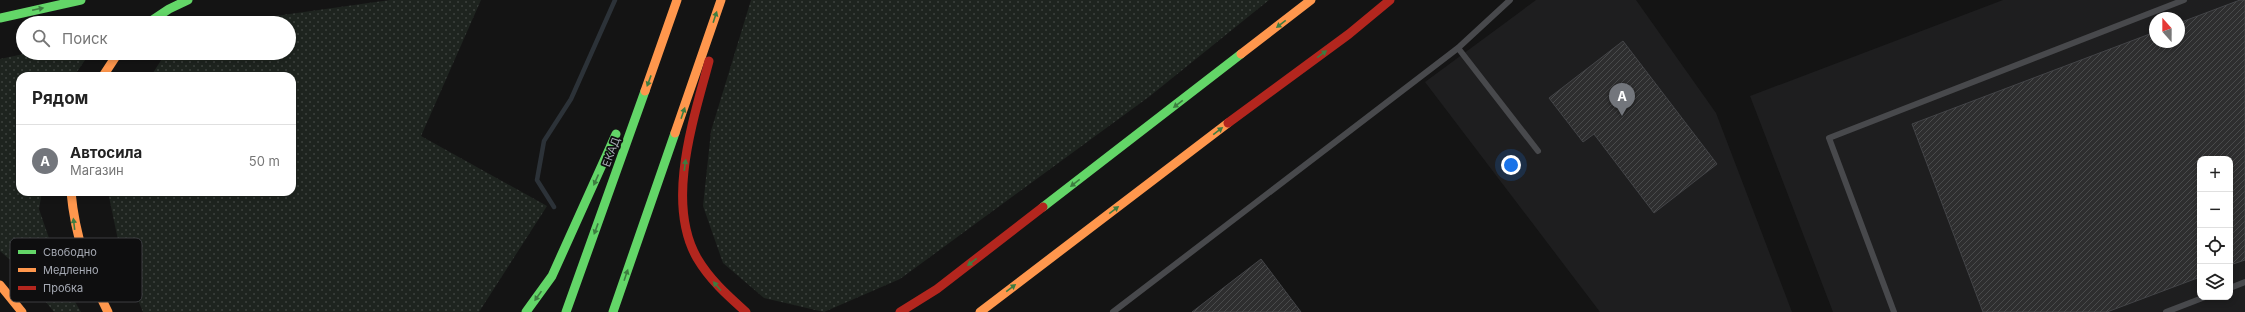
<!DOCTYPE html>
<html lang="ru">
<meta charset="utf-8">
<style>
:root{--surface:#fff;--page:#f2f2f2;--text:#222;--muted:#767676;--line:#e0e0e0;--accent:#73767c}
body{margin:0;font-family:Inter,sans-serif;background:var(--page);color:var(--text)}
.controls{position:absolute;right:12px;bottom:12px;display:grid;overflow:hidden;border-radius:8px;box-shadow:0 2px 6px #0003}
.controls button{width:36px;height:36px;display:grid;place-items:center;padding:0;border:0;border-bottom:1px solid var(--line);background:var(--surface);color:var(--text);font:20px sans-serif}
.compass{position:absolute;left:2149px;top:12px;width:36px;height:36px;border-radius:50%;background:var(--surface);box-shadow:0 2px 6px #0003;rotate:339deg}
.you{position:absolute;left:1511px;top:165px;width:14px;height:14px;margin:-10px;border:3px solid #fff;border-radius:50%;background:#1a73e8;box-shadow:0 0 0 6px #1a73e833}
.badge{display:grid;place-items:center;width:26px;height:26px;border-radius:50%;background:var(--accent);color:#fff;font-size:13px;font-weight:700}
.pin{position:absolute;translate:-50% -33px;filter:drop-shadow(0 1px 2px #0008)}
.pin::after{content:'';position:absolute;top:21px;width:14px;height:12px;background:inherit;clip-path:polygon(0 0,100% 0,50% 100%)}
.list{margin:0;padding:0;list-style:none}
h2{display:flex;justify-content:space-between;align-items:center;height:52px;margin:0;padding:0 16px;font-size:17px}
h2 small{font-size:13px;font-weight:400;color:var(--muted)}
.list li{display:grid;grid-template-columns:26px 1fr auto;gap:12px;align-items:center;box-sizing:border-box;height:72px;padding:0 16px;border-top:1px solid var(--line)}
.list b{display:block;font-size:15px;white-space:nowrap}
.list p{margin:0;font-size:13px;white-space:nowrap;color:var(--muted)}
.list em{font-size:13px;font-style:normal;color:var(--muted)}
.icon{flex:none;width:22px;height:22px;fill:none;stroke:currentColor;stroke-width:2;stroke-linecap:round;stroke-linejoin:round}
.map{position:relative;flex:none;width:2245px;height:312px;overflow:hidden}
.search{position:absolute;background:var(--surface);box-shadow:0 2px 6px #0003;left:16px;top:16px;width:280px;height:44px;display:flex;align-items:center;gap:10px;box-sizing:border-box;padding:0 14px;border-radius:22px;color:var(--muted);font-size:15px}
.panel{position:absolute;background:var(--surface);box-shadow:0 2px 6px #0003;left:16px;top:72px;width:280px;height:124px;border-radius:12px}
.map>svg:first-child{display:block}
</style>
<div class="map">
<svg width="2245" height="312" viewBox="0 0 2245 312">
<defs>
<pattern id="green-dots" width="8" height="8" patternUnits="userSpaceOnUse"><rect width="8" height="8" fill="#1e241f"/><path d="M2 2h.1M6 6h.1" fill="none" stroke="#3c413d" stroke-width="1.8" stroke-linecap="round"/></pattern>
<pattern id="building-hatch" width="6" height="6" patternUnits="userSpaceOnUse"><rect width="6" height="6" fill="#2e2e2f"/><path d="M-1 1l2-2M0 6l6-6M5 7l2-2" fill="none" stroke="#494a4b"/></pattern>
</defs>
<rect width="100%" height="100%" fill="#141414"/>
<path fill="#1e1e1f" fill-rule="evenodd" d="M1536 0H1636L1716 113 1792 312H1600L1425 82Z
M2003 0H2245V312H1833L1750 96ZM2155 18H2179V42H2155ZM2200 159H2230V297H2200Z"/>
<path fill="url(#green-dots)" d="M390 0H481L421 136 547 206 479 312H143L123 264 108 192H292V76H151L165 54 289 53V23H226Z
M751 0H1269L1150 96 900 279 824 312 764 298 723 263 703 206 711 131Z
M28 53H90L74 76H20V192H42L39 209 65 285 81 312H54L17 266 0 251V59Z"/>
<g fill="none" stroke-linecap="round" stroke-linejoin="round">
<path stroke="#2c3238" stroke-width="4.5" d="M554 207 537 180 544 141 571 99 615 0"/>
</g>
<path fill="url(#building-hatch)" stroke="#434447" d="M2240 0H2245V260L2230 265V159H2200V277L2107 312H1983L1912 124 2155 32V42H2179V23Z
M1623 41 1717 164 1654 213 1594 134 1583 142 1549 98Z
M1261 259 1301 312H1192Z"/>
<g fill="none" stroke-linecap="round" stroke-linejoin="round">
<path stroke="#48494c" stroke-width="6" d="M1458 48 1538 151
M2230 288 2245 282
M1113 312 1458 48 1510 0
M1894 312 1829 138 2184 0
M2166 312 2205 297"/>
<path stroke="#63d668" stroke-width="9" d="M0 18 81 0
M148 23 169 9 188 0
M1043 207 1241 54
M526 312 552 276 616 134
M566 312 645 91
M613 312 675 133"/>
<path stroke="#ff974d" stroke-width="9" d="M1241 54 1311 0
M103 76 118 53
M645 91 677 0
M675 133 721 0
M71 192C75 236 88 273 108 312
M0 285 22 312
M980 312 1228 123"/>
<path stroke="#b3261e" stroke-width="9" d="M709 61C694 118 665 202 697 258 710 280 727 295 746 312
M1228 123 1349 34 1390 0
M900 312 937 289 1043 207"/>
</g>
<defs><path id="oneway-solid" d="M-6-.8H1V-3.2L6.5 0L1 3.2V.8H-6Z"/></defs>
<g fill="#3d7c40">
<use href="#oneway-solid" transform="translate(38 9) rotate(-12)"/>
<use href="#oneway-solid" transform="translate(715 17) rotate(-72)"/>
<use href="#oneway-solid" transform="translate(1281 24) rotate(142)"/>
<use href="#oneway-solid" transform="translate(1322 54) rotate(-36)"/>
<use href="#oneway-solid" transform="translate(649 81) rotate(110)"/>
<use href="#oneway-solid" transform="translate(1178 104) rotate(142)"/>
<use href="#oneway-solid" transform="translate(683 113) rotate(-71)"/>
<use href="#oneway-solid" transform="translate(1218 131) rotate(-37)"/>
<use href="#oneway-solid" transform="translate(685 165) rotate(-82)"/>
<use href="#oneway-solid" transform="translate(596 180) rotate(114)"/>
<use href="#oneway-solid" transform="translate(1075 183) rotate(142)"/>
<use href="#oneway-solid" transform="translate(1114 210) rotate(-37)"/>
<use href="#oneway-solid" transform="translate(74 224) rotate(-97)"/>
<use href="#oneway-solid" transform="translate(596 229) rotate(110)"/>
<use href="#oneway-solid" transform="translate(972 262) rotate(142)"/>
<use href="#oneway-solid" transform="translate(626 275) rotate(-71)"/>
<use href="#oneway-solid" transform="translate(717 286) rotate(-131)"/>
<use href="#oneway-solid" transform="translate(1011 288) rotate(-37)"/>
<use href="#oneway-solid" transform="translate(538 296) rotate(125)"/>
</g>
<g text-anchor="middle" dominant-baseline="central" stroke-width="3.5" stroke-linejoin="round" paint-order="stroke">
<g font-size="11" fill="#a6aab4" stroke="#0e0e0f">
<text transform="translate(611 152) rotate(-70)">ЕКАД</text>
</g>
</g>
<rect x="10" y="238" width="132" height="64" rx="6" fill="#0e0e0f" stroke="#3c3d41" stroke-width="1"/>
<rect x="18" y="250" width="18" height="4" fill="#63d668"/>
<rect x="18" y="268" width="18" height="4" fill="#ff974d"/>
<rect x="18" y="286" width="18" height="4" fill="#b3261e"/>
<g font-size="11" fill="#a6aab4">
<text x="43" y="256">Свободно</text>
<text x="43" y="274">Медленно</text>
<text x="43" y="292">Пробка</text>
</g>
</svg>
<div class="controls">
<button>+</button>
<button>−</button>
<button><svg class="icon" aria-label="locate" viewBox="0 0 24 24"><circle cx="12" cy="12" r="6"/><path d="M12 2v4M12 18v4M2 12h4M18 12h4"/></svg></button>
<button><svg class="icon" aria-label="layers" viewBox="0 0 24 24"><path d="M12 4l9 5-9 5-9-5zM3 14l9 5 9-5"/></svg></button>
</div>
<svg class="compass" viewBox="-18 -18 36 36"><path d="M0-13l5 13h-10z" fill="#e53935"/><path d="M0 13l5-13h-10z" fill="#767676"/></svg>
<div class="you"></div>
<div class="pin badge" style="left:1622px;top:116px">A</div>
<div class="search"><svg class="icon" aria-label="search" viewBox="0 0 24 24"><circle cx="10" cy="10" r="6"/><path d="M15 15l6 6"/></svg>Поиск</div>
<section class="panel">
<h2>Рядом<small></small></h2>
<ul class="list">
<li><span class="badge">A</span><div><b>Автосила</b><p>Магазин</p></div><em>50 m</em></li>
</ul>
</section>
</div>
